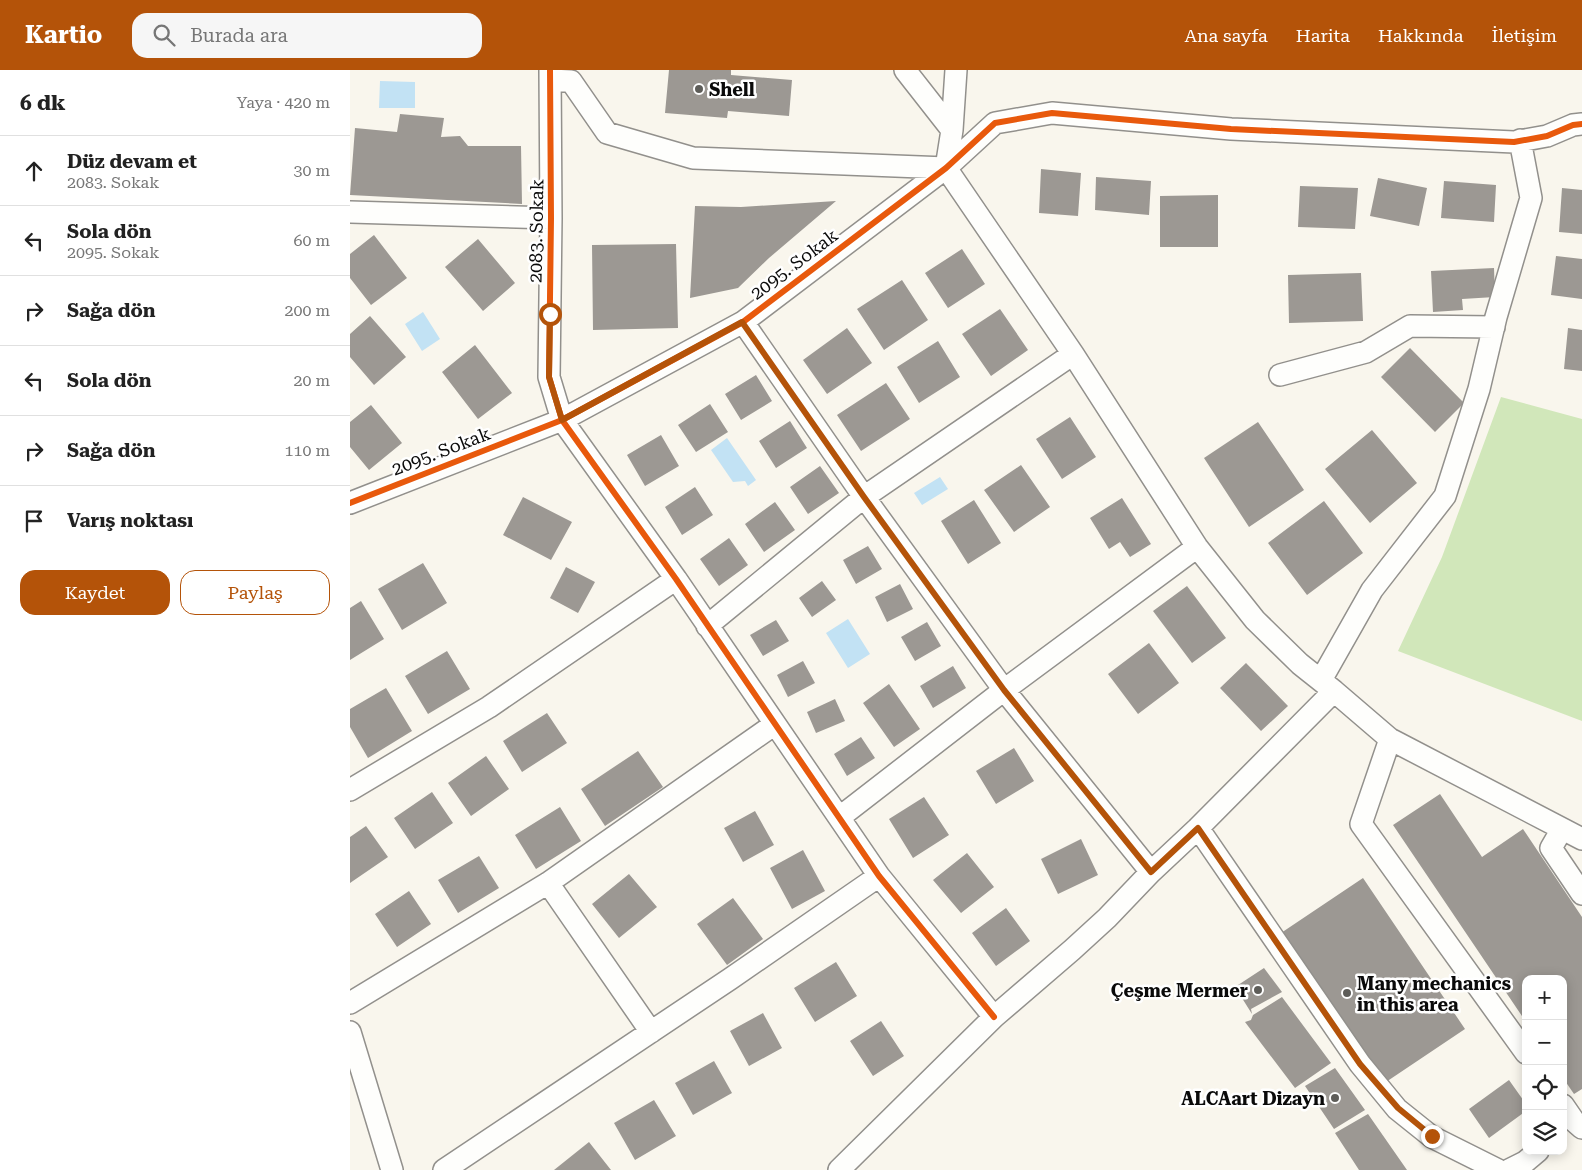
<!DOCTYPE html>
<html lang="tr">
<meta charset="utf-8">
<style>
:root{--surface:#fff;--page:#f6f6f6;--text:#222;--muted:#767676;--line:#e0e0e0;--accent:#b45309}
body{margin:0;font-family:"Roboto Serif",serif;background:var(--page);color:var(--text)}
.controls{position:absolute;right:15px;bottom:15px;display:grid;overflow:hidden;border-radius:10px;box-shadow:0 2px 12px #0003}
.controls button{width:45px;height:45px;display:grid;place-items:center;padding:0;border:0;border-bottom:1px solid var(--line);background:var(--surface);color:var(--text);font:25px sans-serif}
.stop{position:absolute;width:15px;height:15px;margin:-11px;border:4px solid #b45309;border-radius:50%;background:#fff}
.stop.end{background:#b45309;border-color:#fff;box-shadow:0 1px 5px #0008}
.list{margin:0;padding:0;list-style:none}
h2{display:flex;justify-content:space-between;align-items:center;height:65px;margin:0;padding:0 20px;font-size:21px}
h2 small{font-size:16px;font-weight:400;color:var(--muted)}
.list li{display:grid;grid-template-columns:32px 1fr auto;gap:15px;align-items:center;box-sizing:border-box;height:70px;padding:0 20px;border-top:1px solid var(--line)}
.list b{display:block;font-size:19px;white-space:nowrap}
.list p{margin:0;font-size:16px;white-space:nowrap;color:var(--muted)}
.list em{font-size:16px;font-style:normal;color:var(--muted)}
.actions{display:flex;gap:10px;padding:15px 20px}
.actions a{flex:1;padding:11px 0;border:1px solid var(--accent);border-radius:15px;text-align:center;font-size:18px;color:var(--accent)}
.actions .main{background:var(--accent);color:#fff}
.icon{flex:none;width:28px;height:28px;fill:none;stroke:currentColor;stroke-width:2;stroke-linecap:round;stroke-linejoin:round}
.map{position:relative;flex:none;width:1232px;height:1100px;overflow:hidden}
header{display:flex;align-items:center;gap:30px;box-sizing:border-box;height:70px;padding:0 25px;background:var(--accent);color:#fff}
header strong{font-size:24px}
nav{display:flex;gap:28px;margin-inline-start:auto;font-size:18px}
.search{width:350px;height:45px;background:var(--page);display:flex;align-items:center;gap:12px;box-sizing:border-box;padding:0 18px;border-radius:15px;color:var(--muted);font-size:19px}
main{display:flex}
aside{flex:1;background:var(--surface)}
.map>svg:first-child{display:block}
</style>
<header>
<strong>Kartio</strong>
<div class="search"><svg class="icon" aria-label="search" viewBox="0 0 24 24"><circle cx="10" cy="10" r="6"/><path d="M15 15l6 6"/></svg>Burada ara</div>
<nav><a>Ana sayfa</a><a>Harita</a><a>Hakkında</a><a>İletişim</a></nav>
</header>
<main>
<aside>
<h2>6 dk<small>Yaya · 420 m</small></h2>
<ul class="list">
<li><svg class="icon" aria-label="ahead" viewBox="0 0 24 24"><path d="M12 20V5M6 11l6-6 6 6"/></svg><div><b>Düz devam et</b><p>2083. Sokak</p></div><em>30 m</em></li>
<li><svg class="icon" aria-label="left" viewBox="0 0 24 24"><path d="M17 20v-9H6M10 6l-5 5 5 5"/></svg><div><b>Sola dön</b><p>2095. Sokak</p></div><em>60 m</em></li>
<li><svg class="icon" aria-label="right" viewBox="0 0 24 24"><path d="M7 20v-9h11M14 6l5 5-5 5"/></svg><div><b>Sağa dön</b></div><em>200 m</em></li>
<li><svg class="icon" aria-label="left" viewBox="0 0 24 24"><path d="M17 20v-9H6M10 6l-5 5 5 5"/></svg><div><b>Sola dön</b></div><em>20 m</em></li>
<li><svg class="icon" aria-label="right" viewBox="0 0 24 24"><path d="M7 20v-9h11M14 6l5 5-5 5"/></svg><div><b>Sağa dön</b></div><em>110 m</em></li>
<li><svg class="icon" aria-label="arrive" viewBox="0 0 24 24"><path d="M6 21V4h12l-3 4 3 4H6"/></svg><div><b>Varış noktası</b></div></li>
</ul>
<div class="actions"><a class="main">Kaydet</a><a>Paylaş</a></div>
</aside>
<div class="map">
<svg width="1232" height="1100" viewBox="0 0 1232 1100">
<rect width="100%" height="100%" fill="#f9f6ed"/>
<path fill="#d1e7ba" d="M1151 327 1232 349V651L1048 581 1092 487Z"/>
<path fill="#c2e2f4" d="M30 11 65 12V38H29Z
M73 242 90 269 72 281 55 254Z
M377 368 406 410 398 416 395 411 383 412 361 380Z
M590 407 598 419 572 435 564 423Z
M498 549 520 584 498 598 476 563Z"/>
<path fill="#9c9893" d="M319 0H381V5L442 10 439 46 378 41 377 48 315 43Z
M50 44 94 48 91 67 110 66 118 76H171L172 134 0 125 5 58 47 62Z
M691 99 731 103 728 146 689 143Z
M746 107 801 111 799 145 745 140Z
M1028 108 1077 118 1069 156 1020 146Z
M1094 111 1146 115 1144 152 1091 148Z
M950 116 1008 118 1005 159 948 157Z
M1212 118 1232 120V164L1209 162Z
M868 125V177H810V126Z
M486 131 419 188 388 218 340 228 345 136 391 137Z
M24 165 57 208 21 235 0 208V184Z
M128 169 165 213 133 241 95 197Z
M326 174 328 258 243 260 242 175Z
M612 179 635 214 598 238 575 203Z
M1206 186 1232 189V229L1201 225Z
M1144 198 1145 227 1112 229 1113 240 1083 242 1081 201Z
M1011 203 1013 251 939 253 938 205Z
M552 210 578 250 534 280 507 239Z
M650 239 678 280 641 306 612 264Z
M20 246 56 287 24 315 0 287V264Z
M497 258 522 293 477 324 453 290Z
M1218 258 1232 260V301L1214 299Z
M588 271 610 307 569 333 547 297Z
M125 275 162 323 128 349 92 302Z
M1060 278 1114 333 1085 362 1031 307Z
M406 305 422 331 391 350 375 324Z
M536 313 560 349 511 381 487 345Z
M360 334 378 362 346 382 328 355Z
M21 335 52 373 19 400 0 377V352Z
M720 347 746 387 712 409 686 369Z
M440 351 457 378 426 398 409 371Z
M908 352 954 420 899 457 854 388Z
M1022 360 1067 413 1020 453 975 399Z
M311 365 329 396 295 416 277 385Z
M671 395 700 437 664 462 634 420Z
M470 396 489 423 458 444 440 417Z
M345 417 363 445 332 465 315 437Z
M173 427 222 452 201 490 153 465Z
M772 428 801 474 780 487 770 472 759 479 740 448Z
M624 430 651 473 618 494 591 451Z
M974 431 1013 483 957 525 918 473Z
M425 432 445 460 414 482 395 454Z
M379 468 398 495 369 516 350 489Z
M518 476 532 499 506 514 493 490Z
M73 493 97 533 52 560 28 519Z
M216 497 245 512 228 543 200 528Z
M472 511 486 530 462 547 449 528Z
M550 514 563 539 537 552 525 527Z
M837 516 876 568 842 593 803 541Z
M11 531 34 569 0 590V538Z
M426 550 439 571 413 586 400 565Z
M577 552 591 576 565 591 551 567Z
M799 573 829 613 788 644 758 604Z
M97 581 120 619 78 644 55 606Z
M453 591 465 613 438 627 427 605Z
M896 593 938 636 911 661 870 618Z
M603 596 616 618 583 638 570 616Z
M539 614 570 659 544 677 513 633Z
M36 618 62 661 18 688 0 657V639Z
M485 629 495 651 466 663 457 642Z
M197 643 217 673 172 702 153 671Z
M511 667 525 688 497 706 484 684Z
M664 678 684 711 646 734 626 701Z
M288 681 313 717 255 756 231 719Z
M136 686 159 719 121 746 98 713Z
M82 722 103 753 65 779 44 748Z
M1090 724 1132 787 1173 759 1232 847V1019L1224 1024 1213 1008V909H1176V952L1043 755Z
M574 727 599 765 563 788 539 749Z
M210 737 231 771 186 799 165 765Z
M405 741 424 775 393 792 374 758Z
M16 756 38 787 0 813V767Z
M731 769 748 805 708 824 691 789Z
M453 780 475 821 442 839 420 798Z
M617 783 644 817 611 843 583 810Z
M129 786 149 818 108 843 88 810Z
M279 804 307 837 269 868 242 834Z
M1013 808 1115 959 1033 1014 931 863Z
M59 821 81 854 47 877 25 844Z
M383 828 413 869 377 895 347 854Z
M656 838 680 871 646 896 622 863Z
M486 892 507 926 465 952 444 918Z
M914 898 932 922 901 939 902 944 885 917Z
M932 927 981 993 945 1018 895 952 901 950 903 945Z
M413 943 432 978 399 996 380 961Z
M531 951 554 986 523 1006 500 971Z
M364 991 382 1023 343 1045 325 1013Z
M985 998 1015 1040 984 1059 955 1016Z
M1159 1010 1176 1034V1041L1139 1068 1119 1039Z
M304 1030 326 1066 285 1090 264 1053Z
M1018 1044 1057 1100H1009L985 1063Z
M239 1072 261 1100H204Z"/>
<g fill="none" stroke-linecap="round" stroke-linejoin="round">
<defs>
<path id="minor" d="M200 0 201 148 199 307 212 350 326 509 529 806 644 947
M555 0 602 60
M606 0 602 60 596 98 723 284 847 477 905 550 950 594 984 621 1040 669 1232 769
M201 10 221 11 257 63 343 88 596 98
M0 142 201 148
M393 252 514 427 654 620 801 802
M930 305 1016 282 1060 256 1144 257
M0 433 212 350 393 252 596 98 645 53 702 43 881 59 1164 72 1197 66 1223 55 1232 54
M357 556 514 427 723 284
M971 610 1022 520 1095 426 1129 319 1146 247 1181 128 1170 70
M1040 669 1011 754 1176 983
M0 720 139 637 326 509
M490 747 654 620 847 477
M848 758 1010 994 1047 1039 1082 1067 1148 1100
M1212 759 1201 778 1232 824
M198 813 301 962
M0 933 198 813 425 654
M0 962 42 1100
M1213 1035 1224 1051 1232 1058
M94 1100 380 909 529 806
M489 1100 644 947 722 880 757 848 801 802 848 758 984 621
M1159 1100 1175 1092 1188 1081"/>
</defs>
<use href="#minor" stroke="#92908c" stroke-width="24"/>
<use href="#minor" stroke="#fefefc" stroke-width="21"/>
<defs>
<path id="cycleway" d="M200 0 201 148 199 307 212 350 326 509 529 806 644 947
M0 433 212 350 393 252 596 98 645 53 702 43 881 59 1164 72 1197 66 1223 55 1232 54"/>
</defs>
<use href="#cycleway" stroke="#fff" stroke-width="9"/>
<use href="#cycleway" stroke="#e8590c" stroke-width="6"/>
</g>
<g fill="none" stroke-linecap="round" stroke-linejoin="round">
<path stroke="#b45309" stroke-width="6" d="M200 244 199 307 212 350 392 252 514 427 654 620 801 802 848 758 1010 994 1048 1038 1082 1066"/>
</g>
<g fill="#5e5d59" stroke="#fff" stroke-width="2">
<circle cx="349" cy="19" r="5"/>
<circle cx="908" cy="920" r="5"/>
<circle cx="997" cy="923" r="5"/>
<circle cx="985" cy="1028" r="5"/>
</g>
<g text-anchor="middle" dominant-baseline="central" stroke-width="5" stroke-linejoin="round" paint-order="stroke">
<g font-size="18" font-weight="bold" fill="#0a0a0a" stroke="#fff" text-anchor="start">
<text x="359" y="19">Shell</text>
<text x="1007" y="913">Many mechanics<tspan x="1007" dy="21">in this area</tspan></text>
<text x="898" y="920" text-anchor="end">Çeşme Mermer</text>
<text x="975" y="1028" text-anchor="end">ALCAart Dizayn</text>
</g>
<g font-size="18" fill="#0a0a0a" stroke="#fff">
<text transform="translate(186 161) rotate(-89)">2083. Sokak</text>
<text transform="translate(444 194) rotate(-37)">2095. Sokak</text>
<text transform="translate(91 381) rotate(-21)">2095. Sokak</text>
</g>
</g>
</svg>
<div class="controls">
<button>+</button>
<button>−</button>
<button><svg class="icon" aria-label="locate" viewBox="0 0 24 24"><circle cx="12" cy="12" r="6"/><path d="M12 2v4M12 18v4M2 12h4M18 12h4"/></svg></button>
<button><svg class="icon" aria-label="layers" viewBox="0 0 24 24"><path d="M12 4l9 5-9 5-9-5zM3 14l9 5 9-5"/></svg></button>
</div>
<div class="stop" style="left:200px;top:244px"></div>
<div class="stop end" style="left:1082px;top:1066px"></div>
</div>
</main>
